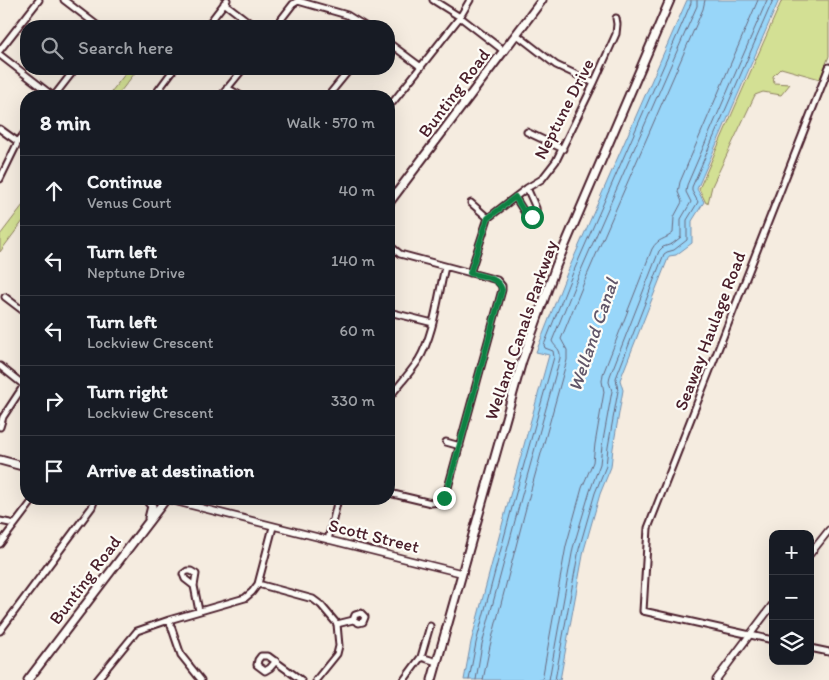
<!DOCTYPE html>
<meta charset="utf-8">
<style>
:root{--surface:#171b24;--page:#242831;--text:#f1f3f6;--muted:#9ea1a6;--line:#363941}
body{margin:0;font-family:Itim,sans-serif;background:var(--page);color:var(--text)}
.controls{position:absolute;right:15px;bottom:15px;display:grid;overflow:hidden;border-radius:10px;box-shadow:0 5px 20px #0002}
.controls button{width:45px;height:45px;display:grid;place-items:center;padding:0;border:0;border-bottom:1px solid var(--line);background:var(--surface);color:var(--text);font:25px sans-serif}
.stop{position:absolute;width:15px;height:15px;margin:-11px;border:4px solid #0b8043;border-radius:50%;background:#fff}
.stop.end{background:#0b8043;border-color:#fff;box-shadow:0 1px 5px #0008}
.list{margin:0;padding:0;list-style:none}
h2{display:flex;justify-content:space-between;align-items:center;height:65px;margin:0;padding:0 20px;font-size:21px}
h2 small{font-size:16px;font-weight:400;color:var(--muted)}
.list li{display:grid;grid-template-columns:32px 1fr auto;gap:15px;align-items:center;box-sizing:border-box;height:70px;padding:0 20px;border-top:1px solid var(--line)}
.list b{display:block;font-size:19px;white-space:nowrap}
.list p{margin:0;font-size:16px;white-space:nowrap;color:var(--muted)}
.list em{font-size:16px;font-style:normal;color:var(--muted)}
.icon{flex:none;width:28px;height:28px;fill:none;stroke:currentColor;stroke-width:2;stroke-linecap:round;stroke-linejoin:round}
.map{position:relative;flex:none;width:829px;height:680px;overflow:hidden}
.search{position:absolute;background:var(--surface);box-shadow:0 5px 20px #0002;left:20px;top:20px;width:375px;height:55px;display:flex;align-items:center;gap:12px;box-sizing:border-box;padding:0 18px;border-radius:20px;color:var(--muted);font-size:19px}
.panel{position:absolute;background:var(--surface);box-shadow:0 5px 20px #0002;left:20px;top:90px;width:375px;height:415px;border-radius:20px}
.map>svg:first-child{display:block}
</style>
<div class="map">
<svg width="829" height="680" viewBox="0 0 829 680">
<rect width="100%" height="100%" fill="#f5ece0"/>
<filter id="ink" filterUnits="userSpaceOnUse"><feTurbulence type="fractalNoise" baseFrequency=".02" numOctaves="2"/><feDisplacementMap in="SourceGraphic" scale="10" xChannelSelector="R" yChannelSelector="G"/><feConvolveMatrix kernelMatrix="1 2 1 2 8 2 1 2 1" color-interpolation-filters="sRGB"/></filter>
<g filter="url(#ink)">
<path fill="#d3e094" stroke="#8e8060" d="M782 0H829V56L820 79 781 68 773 76 774 83 790 84 781 95 763 92 755 95 712 186 708 203H706L699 189Z
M129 69H138L117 96H108Z
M26 201V217L0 252V235Z"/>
<path fill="#98d6f9" stroke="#798da7" d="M687 0H779L697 189 704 202 692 221V243L676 255 669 256 620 380 623 390 613 448 611 467 600 494 584 550 560 680H464L471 642 509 499 549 355 536 352 567 273Z"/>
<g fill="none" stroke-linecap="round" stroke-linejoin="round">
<path stroke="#69687d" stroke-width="1" d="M469 680 476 643 514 500 554 357 553 351 545 348 544 345 572 275 682 24 691 3V0
M476 680 482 644 520 502 560 358C561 348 555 348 552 341L578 277 688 26 697 6V0
M483 680 490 646 527 504 567 360V350L561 339 585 280 703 9 705 0
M542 680 566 546 582 488 593 462 595 444 604 392 602 381 603 374 652 249C658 238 665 240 673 233L674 217 682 202 678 192 680 182 758 0
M549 680 573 548 590 491 600 464 602 446 612 391 609 382 610 376 659 251 663 247 672 244 681 237V219L691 202 686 192 687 185 767 0
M555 680 579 549 595 493 606 466 608 447 618 391 616 378 664 254 667 252 674 250 687 240V220L698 202 692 191V187L773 0"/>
<defs>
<path id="minor" d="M64 0 98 26
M433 0 460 17 504 51
M224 3 254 26
M207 26 227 0
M276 26 293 4 298 1 347 15 365 26
M516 34 556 65 594 83
M389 43 421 67
M0 50 39 0
M0 55 53 96
M227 88 241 96
M54 96 75 69
M154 96 174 69
M221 96 243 69
M328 96 350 69
M389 104 393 102 460 17 470 0
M0 129 18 142
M527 132 563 149
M0 179 18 142 26 131
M515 197 528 218H530C534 216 537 212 536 208L527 188
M471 203 488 218
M389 245 400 254 497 280 502 286V290L446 495C442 501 438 503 431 503L389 493
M470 273 488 218 527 188 542 179 556 161 594 83 616 34 617 24 616 18
M5 297 26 313
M389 313H393L433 323
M0 366 25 386
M389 398C398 386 409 374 418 361 434 335 438 296 445 267
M0 427 3 417 26 382
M446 442 460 446
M0 521 15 524
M328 540 338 499
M0 544 34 499
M258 584 313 599 321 605 337 624 339 646 337 654 316 680
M194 586 185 579 183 574 187 571H191L196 574 194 586 199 611
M169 620 181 655 201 680
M337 624 353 620 355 615 361 613 365 617 363 622 359 623 353 620
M0 631 92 507 95 499
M773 640 643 611 648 528 829 67
M810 648 829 652
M421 657 437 662
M276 661 270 668 265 671 257 665 258 660 261 656H268L301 680
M97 680 137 631 169 620 245 598 252 592 258 584 273 527
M404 680 421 657 430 626"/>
<path id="tertiary" d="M166 499 461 573
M810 554 829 530
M716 680 773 604"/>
<path id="secondary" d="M389 203 542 0
M0 460 26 467
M146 499 152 506 149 518
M28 680 166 499
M432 680 522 361 556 266 670 0"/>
</defs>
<use href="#minor" stroke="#4a1f2b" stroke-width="9"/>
<use href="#tertiary" stroke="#4a1f2b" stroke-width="9"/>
<use href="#secondary" stroke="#4a1f2b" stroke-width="11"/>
<use href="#minor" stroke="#fdfcf7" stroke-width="5"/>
<use href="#tertiary" stroke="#fdfcf7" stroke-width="5.5"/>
<use href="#secondary" stroke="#fdfcf7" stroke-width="7"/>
</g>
</g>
<g fill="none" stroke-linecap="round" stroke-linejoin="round" filter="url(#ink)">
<path stroke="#0b8043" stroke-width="6" d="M444 498 446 495 502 290C499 277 481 276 470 273L488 218 515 197 528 218H530L532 217"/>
</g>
<g text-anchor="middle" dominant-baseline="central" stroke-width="4.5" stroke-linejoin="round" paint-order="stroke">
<g font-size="18" fill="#4a1f2b" stroke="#fdfcf7">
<text transform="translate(454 93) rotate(-53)">Bunting Road</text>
<text transform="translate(564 109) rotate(-63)">Neptune Drive</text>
<text transform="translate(521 330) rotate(-71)">Welland Canals Parkway</text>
<text transform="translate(710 331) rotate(-69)">Seaway Haulage Road</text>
<text transform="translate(374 536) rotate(14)">Scott Street</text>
<text transform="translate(85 580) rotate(-53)">Bunting Road</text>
</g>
<g font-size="19" font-style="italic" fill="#615669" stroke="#fdfcf7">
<text transform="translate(593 335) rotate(-71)">Welland Canal</text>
</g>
</g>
</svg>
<div class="controls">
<button>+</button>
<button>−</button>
<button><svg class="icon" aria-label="layers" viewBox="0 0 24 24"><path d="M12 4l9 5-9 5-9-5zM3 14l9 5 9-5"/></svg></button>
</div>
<div class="stop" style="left:532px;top:217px"></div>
<div class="stop end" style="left:444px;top:498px"></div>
<div class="search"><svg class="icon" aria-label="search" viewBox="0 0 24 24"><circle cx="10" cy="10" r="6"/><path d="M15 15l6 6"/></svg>Search here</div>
<section class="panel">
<h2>8 min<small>Walk · 570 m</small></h2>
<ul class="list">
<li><svg class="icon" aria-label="ahead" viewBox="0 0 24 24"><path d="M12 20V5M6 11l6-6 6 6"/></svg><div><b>Continue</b><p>Venus Court</p></div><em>40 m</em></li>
<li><svg class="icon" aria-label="left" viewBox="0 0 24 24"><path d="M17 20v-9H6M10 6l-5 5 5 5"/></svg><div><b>Turn left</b><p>Neptune Drive</p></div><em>140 m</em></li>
<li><svg class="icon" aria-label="left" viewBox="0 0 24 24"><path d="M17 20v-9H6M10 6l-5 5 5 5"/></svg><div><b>Turn left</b><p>Lockview Crescent</p></div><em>60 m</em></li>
<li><svg class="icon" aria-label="right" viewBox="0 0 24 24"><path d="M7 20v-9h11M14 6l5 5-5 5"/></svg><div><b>Turn right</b><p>Lockview Crescent</p></div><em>330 m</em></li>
<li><svg class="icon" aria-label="arrive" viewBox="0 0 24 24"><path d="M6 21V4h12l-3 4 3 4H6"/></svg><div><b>Arrive at destination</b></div></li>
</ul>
</section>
</div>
